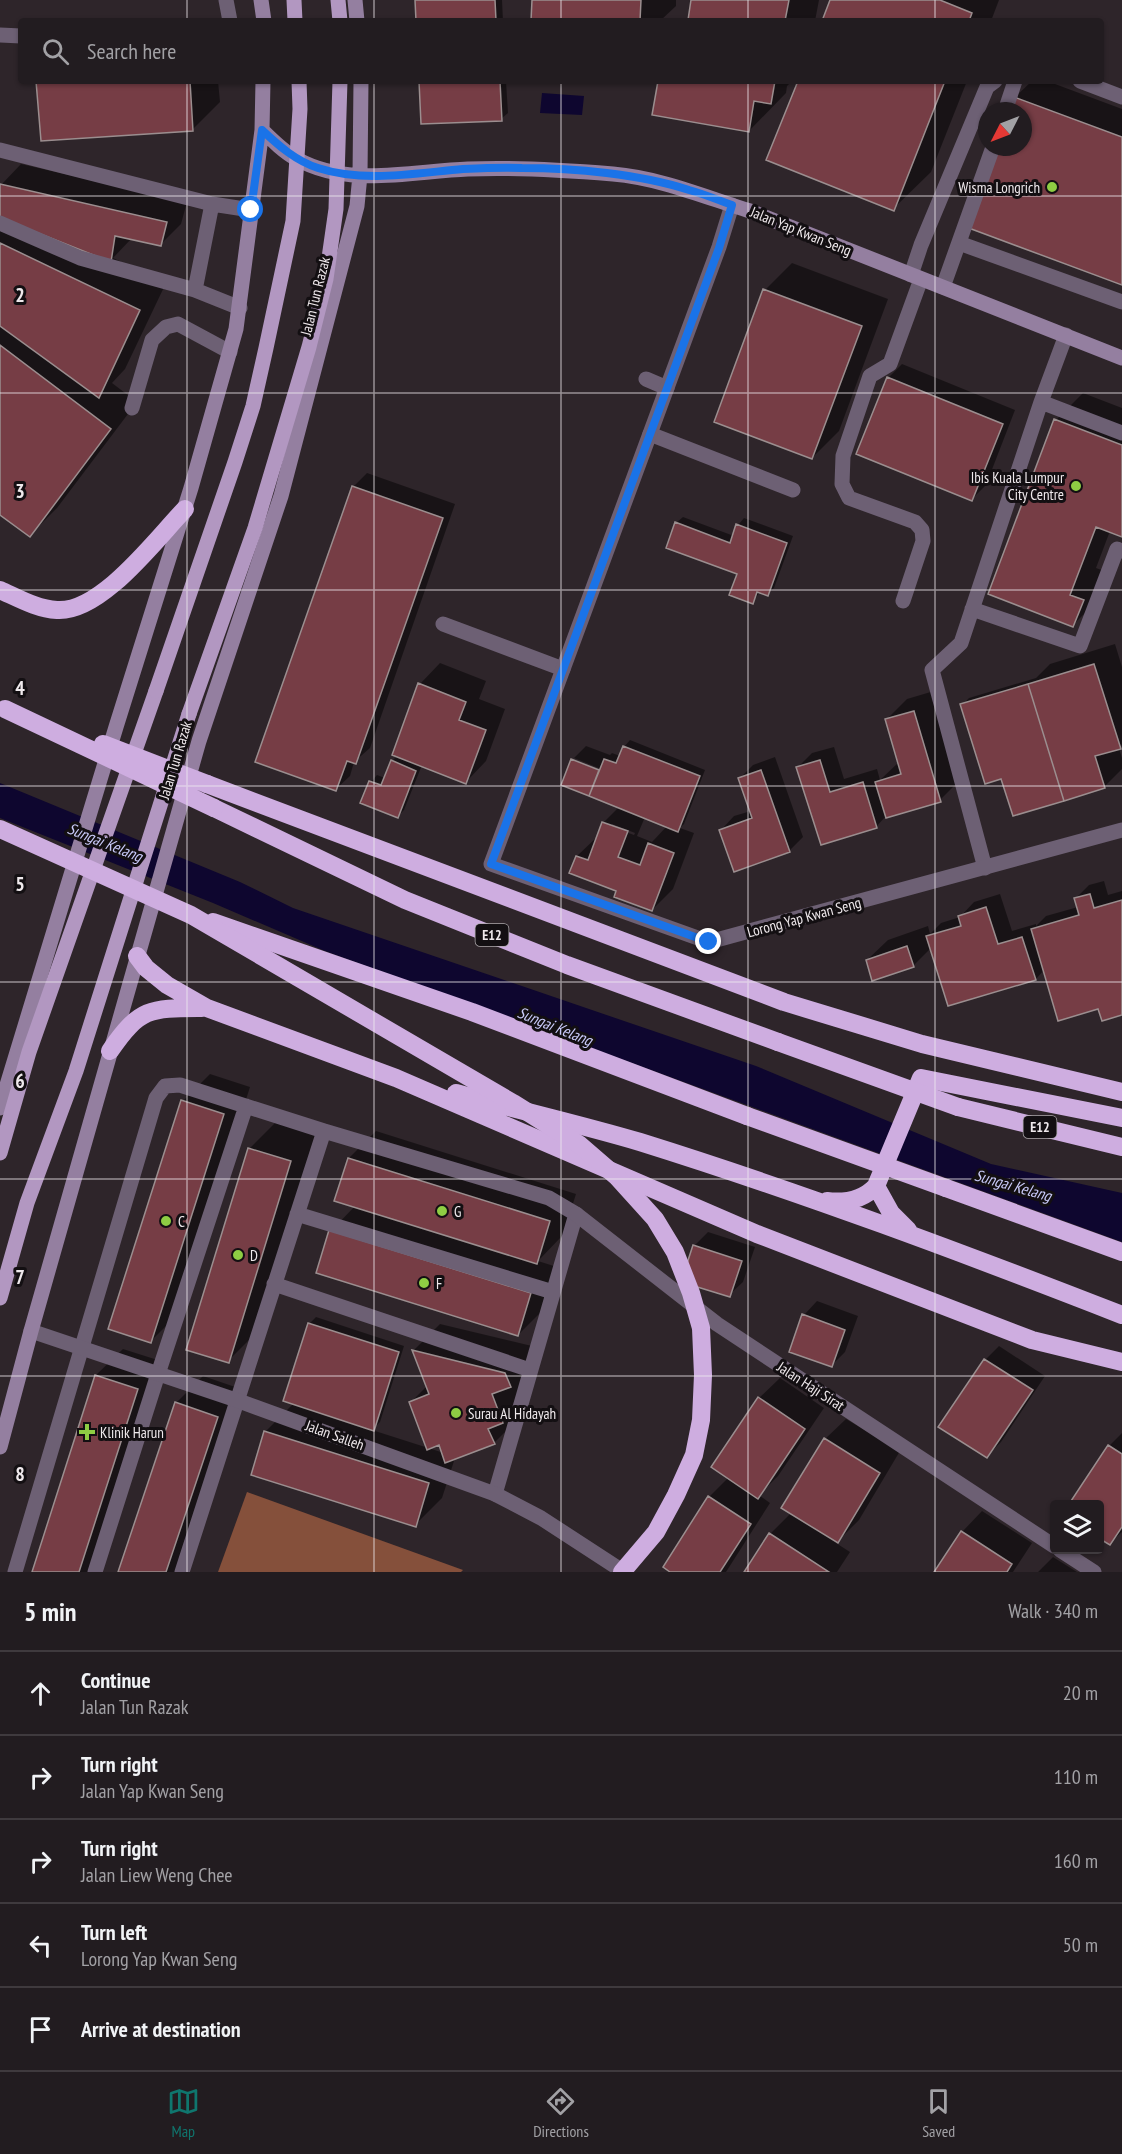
<!DOCTYPE html>
<meta charset="utf-8">
<style>
:root{--surface:#221c20;--page:#2a2529;--text:#f1f3f6;--muted:#a2a1a5;--line:#3f3a3e;--accent:#0f766e}
body{margin:0;font-family:"PT Sans Narrow",sans-serif;background:var(--page);color:var(--text)}
.controls{position:absolute;right:18px;bottom:18px;display:grid;overflow:hidden;border-radius:6px;box-shadow:0 2px 4px #0004}
.controls button{width:54px;height:54px;display:grid;place-items:center;padding:0;border:0;border-bottom:2px solid var(--line);background:var(--surface);color:var(--text);font:30px sans-serif}
.compass{position:absolute;left:978px;top:102px;width:54px;height:54px;border-radius:50%;background:var(--surface);box-shadow:0 2px 4px #0004;rotate:228deg}
.stop{position:absolute;width:18px;height:18px;margin:-14px;border:4px solid #1a73e8;border-radius:50%;background:#fff}
.stop.end{background:#1a73e8;border-color:#fff;box-shadow:0 2px 6px #0008}
.list{margin:0;padding:0;list-style:none}
h2{display:flex;justify-content:space-between;align-items:center;height:78px;margin:0;padding:0 24px;font-size:26px}
h2 small{font-size:20px;font-weight:400;color:var(--muted)}
.list li{display:grid;grid-template-columns:39px 1fr auto;gap:18px;align-items:center;box-sizing:border-box;height:84px;padding:0 24px;border-top:2px solid var(--line)}
.list b{display:block;font-size:22px;white-space:nowrap}
.list p{margin:0;font-size:20px;white-space:nowrap;color:var(--muted)}
.list em{font-size:20px;font-style:normal;color:var(--muted)}
.icon{flex:none;width:33px;height:33px;fill:none;stroke:currentColor;stroke-width:2;stroke-linecap:round;stroke-linejoin:round}
.map{position:relative;flex:none;width:1122px;height:1572px;overflow:hidden}
.search{position:absolute;background:var(--surface);box-shadow:0 2px 4px #0004;left:18px;right:18px;top:18px;height:66px;display:flex;align-items:center;gap:15px;box-sizing:border-box;padding:0 21px;border-radius:6px;color:var(--muted);font-size:22px}
.sheet{height:498px;background:var(--surface)}
nav{display:flex;justify-content:space-around;align-items:center;box-sizing:border-box;height:84px;border-top:2px solid var(--line);background:var(--surface);font-size:16px;color:var(--muted)}
nav a{display:grid;justify-items:center;gap:3px}
nav .on{color:var(--accent)}
.map>svg:first-child{display:block}
</style>
<div class="map">
<svg width="1122" height="1572" viewBox="0 0 1122 1572">
<rect width="100%" height="100%" fill="#2e252a"/>
<path fill="#85503b" d="M247 1492 463 1570 461 1572H218Z"/>
<path fill="#0e062f" d="M542 93 584 96 582 115 540 113Z
M0 783 240 882 293 908 756 1066 991 1164 1122 1193V1242L325 951 213 903 0 818Z"/>
<path fill="#0007" fill-rule="evenodd" d="M416 0H502L503 21H417Z
M533 0H676V6L660 21H532Z
M693 0H819L815 21H687Z
M832 0H999L991 21H823Z
M38 81H218L220 102 193 129Z
M420 81H506L508 113 501 119Z
M659 81H792L787 86 786 93 749 131Z
M799 81H967L931 172 893 209Z
M1032 81H1047L1122 109V283L1023 147V111L1015 97Z
M21 164 187 202 181 224 160 245 132 238 113 258 166 283 125 369 112 383 137 402 57 508 30 535 0 513V193L1 185Z
M792 263 888 299 839 431 812 458 765 290Z
M902 364 1015 410 986 485 972 499 888 378Z
M1083 393 1122 408V535L1110 531 1096 568 1110 573 1100 598 1073 625 990 593 1056 420Z
M367 473 455 504 370 748 354 762 350 776 336 789 353 487Z
M683 517 734 536 738 525 744 518 793 536 774 588 767 594 760 592 752 603 739 573 676 523Z
M1115 644 1122 667V745L1119 748 1122 758V769L1104 787 1002 777 962 705 969 698 1036 678 1050 664Z
M440 663 486 681 479 699 505 709 486 761 466 782 422 765 404 810 397 817 362 803 371 782 377 775 385 778 392 761 397 756 420 684Z
M934 691 961 779 940 800 886 816 876 827 822 844 798 767 812 753 834 747 844 779 877 769 880 780 899 762 886 720 907 699Z
M630 740 705 770 684 824 680 828 694 833 673 889 652 910 618 890 571 872 577 856 599 835 603 823 619 807 563 784 572 761 601 772V769L574 758 586 746 610 755 612 753 620 756 624 747ZM645 817 667 826 652 842 637 836ZM612 824 635 833 634 835 612 827Z
M775 757 803 837 789 851 721 830 734 816 751 811 739 779 753 765Z
M1104 881 1108 895 1122 891V1013L1100 1007 1044 970 1036 979 949 1004 931 948 913 966 867 960 888 940 928 926 930 934 941 923 960 917 974 902 1000 894 1012 931 1036 924V926L1046 916 1078 907 1075 899 1089 885Z
M210 1074 250 1087 178 1314 151 1341 183 1101Z
M276 1122 317 1134 255 1334 228 1361 249 1149Z
M376 1131 576 1194 563 1235 538 1261 557 1267 545 1308 518 1335 331 1231 355 1206 349 1158Z
M708 1232 755 1247 743 1282 729 1295 694 1246Z
M817 1301 858 1316 845 1352 831 1366 804 1315Z
M316 1317 404 1346 380 1422 372 1430 444 1453 440 1443 411 1402 427 1386 414 1350 440 1324 532 1346 530 1395 521 1416 494 1443 455 1458 442 1498 415 1525 265 1432 294 1403 309 1324Z
M999 1346 1045 1376 1001 1442 987 1456 985 1360Z
M123 1349 164 1362 97 1572H33L96 1375Z
M203 1376 244 1390 183 1572H120L176 1403Z
M780 1378 824 1408 778 1476 759 1495 770 1503 726 1572H673L709 1497 729 1477 759 1398Z
M846 1419 900 1451 859 1520 836 1543 850 1552 837 1572H746L770 1534 791 1513 825 1439Z
M1122 1433V1532L1110 1543 1100 1537V1504H1071L1109 1446Z
M982 1511 1032 1543 1013 1572H936L962 1532Z
M1053 1557 1077 1572H1038Z"/>
<path fill="#763d45" stroke="#9b8e8f" stroke-width="1.5" d="M415 0H495L496 21H416Z
M532 0H641L640 21H531Z
M691 0H789L785 21 688 20Z
M830 0H940L972 13 969 21H822Z
M36 81H190L193 131 41 141Z
M419 81H500L502 121 421 124Z
M658 81H775L771 104 754 101 749 132 652 115Z
M798 81H945L894 211 766 160Z
M1014 97 1122 137V285L966 227 996 147H1023V111H1009Z
M0 184 167 222 161 246 115 236 111 262 0 218Z
M0 243 140 310 99 398 0 326Z
M763 289 862 326 812 459 714 422Z
M0 345 111 429 30 537 0 515Z
M887 377 1003 424 972 501 856 454Z
M1054 419 1122 445V537L1096 527 1070 595 1084 600 1073 627 988 594Z
M352 486 443 518 356 764 347 761 336 791 255 762Z
M675 522 730 543 736 524 787 543 768 596 757 592 753 604 729 595 737 574 666 548Z
M1094 664 1121 749 1095 756 1105 788 1064 801 1028 684Z
M418 683 466 702 459 720 486 730 466 784 392 755Z
M1028 684 1064 801 1013 816 1001 779 985 784 960 704Z
M914 711 941 802 886 818 875 782 901 774 885 719Z
M623 746 700 776 678 832 589 796 604 759 616 763Z
M571 759 599 770 589 796 561 785Z
M391 760 416 771 398 818 360 803 369 781 381 785Z
M820 760 830 792 863 782 877 828 821 845 796 767Z
M761 770 790 852 734 872 719 830 752 818 738 778Z
M602 822 628 831 618 857 640 865 648 843 674 853 652 911 614 897 616 891 569 873 576 856 588 860Z
M1090 894 1094 908 1122 900V1015L1102 1021 1098 1009 1058 1021 1031 929 1079 915 1074 898Z
M986 907 998 944 1022 937 1036 980 948 1006 926 936 961 926 958 916Z
M907 946 914 967 872 981 866 960Z
M181 1100 224 1114 151 1343 108 1329Z
M248 1148 291 1161 229 1363 186 1350Z
M348 1158 550 1221 537 1264 334 1201Z
M329 1230 531 1293 518 1336 316 1273Z
M693 1245 742 1261 730 1297 681 1282Z
M802 1314 845 1330 832 1367 789 1352Z
M308 1323 399 1352 374 1431 283 1401Z
M412 1350 505 1373 511 1387 492 1394 503 1423 488 1429 495 1444 445 1463 439 1445 427 1450 409 1402 429 1394Z
M984 1359 1033 1390 987 1458 938 1427Z
M95 1375 138 1389 79 1572H32Z
M758 1397 805 1429 758 1499 711 1467Z
M175 1402 218 1417 166 1572H118Z
M264 1431 429 1483 416 1527 251 1475Z
M824 1438 880 1473 838 1543 781 1508Z
M1108 1445 1122 1454V1527L1110 1545 1100 1539V1504H1069Z
M708 1496 751 1524 720 1572H670L663 1567Z
M961 1531 1012 1564 1007 1572H934Z
M769 1533 829 1572H744Z"/>
<g fill="none" stroke-linecap="round" stroke-linejoin="round">
<path stroke="#6d6074" stroke-width="15" d="M226 0 230 21
M0 35 21 36
M1080 81 1122 97
M1005 111 1015 81
M0 150 212 204 195 290
M212 204 251 210
M0 223 80 258 195 290 240 308
M959 243 1122 302
M911 275 921 245 987 87 995 81
M943 287 993 147
M1066 335 1041 402 1122 433
M646 379 667 388
M132 408 152 340 166 327 178 324 230 352
M650 434 793 490
M903 601 923 541 922 530 915 522 849 498 842 484 843 456 870 376 890 364 921 279
M972 609 1080 646 1117 549 1122 551
M443 624 563 669
M985 868 932 670 961 643 1041 402
M297 1214 553 1292
M274 1284 530 1370
M15 1572 156 1098 165 1086 180 1085 324 1131 549 1198 576 1214 495 1494
M95 1572 158 1374 246 1106
M182 1572 324 1131"/>
<path stroke="#6d6074" stroke-width="15" d="M732 205 719 247 491 864 709 942 1122 830
M576 1214 717 1324 1054 1546
M31 1331 239 1401 495 1494 541 1518 624 1572
M1060 1550 1094 1572"/>
<path stroke="#947fa0" stroke-width="15" d="M261 0 264 21
M355 0 357 21
M262 130C273 141 284 152 297 159 349 188 412 171 468 169 516 167 565 170 613 174 660 178 705 197 750 211L1122 358
M0 1108 116 727 191 488 236 329 262 130 263 81
M0 1447 31 1331 199 741 281 496 357 206 360 175 361 81"/>
<path stroke="#b297c1" stroke-width="15" d="M294 0 295 21
M338 0 340 21
M0 1153 29 1052 156 691
M0 1298 27 1203 76 1071 189 714"/>
<path stroke="#ceade0" stroke-width="18" d="M0 590C18 598 37 609 57 610 101 613 156 539 185 509
M207 784 784 1002 922 1044 1122 1092
M214 808 405 900 567 965 778 1042
M213 922 472 1012 747 1116
M137 956 146 968 167 985 207 1008 396 1078 757 1234 1032 1340 1122 1362
M110 1051C140 1007 151 1008 202 1008
M456 1093C517 1110 579 1124 640 1142 803 1193 963 1253 1122 1315
M958 1107 1122 1147
M876 1186 891 1213 908 1230
M946 1188 1122 1252
M827 1201C845 1203 863 1200 876 1186L921 1078 1122 1118"/>
<path stroke="#b297c1" stroke-width="15" d="M156 691 235 462 253 406 266 348 293 221 300 109 299 81
M189 714 255 528 309 347 326 279 336 209 340 81"/>
<path stroke="#ceade0" stroke-width="18" d="M5 709 214 808
M103 744 207 784
M0 829 191 915 513 1103 580 1145 617 1177 655 1219 675 1252 691 1293 701 1328 703 1375 701 1420 694 1455 676 1495 656 1532 622 1572
M778 1042 958 1107
M747 1116 946 1188"/>
</g>
<g fill="none" stroke-linecap="round" stroke-linejoin="round">
<path stroke="#1a73e8" stroke-width="8" d="M251 210 262 130C279 146 296 161 318 168 364 183 416 173 463 169 483 168 503 167 522 168 574 168 640 174 689 190 704 194 718 200 732 205L719 248 491 864 709 942"/>
</g>
<path fill="none" stroke="#efe9ec" stroke-width="1.5" stroke-opacity="0.55" d="M187 0V21M374 0V21M561 0V21M748 0V21M935 0V21M187 81V1572M374 81V1572M561 81V1572M748 81V1572M935 81V1572M0 196H1122M0 393H1122M0 590H1122M0 786H1122M0 982H1122M0 1179H1122M0 1376H1122"/>
<g fill="#8ecd43" stroke="#130f12" stroke-width="2">
<circle cx="1052" cy="187" r="6"/>
<circle cx="1076" cy="486" r="6"/>
<circle cx="442" cy="1211" r="6"/>
<circle cx="166" cy="1221" r="6"/>
<circle cx="238" cy="1255" r="6"/>
<circle cx="424" cy="1283" r="6"/>
<circle cx="456" cy="1413" r="6"/>
<path d="M84 1423h6v6h6v6h-6v6h-6v-6h-6v-6h6z"/>
</g>
<g text-anchor="middle" dominant-baseline="central" stroke-width="6" stroke-linejoin="round" paint-order="stroke">
<g fill="#130f12" stroke="#ada8ab" stroke-width="1.5">
<rect x="475.5" y="924" width="33" height="22" rx="4.5"/>
<rect x="1023.5" y="1116" width="33" height="22" rx="4.5"/>
</g>
<g font-size="14" font-weight="bold" fill="#efe9ec">
<text x="492" y="935">E12</text>
<text x="1040" y="1127">E12</text>
</g>
<g font-size="15" fill="#efe9ec" stroke="#130f12" text-anchor="start">
<text x="1040" y="187" text-anchor="end">Wisma Longrich</text>
<text x="1064" y="477" text-anchor="end">Ibis Kuala Lumpur<tspan x="1064" dy="17">City Centre</tspan></text>
<text x="454" y="1211">G</text>
<text x="178" y="1221">C</text>
<text x="250" y="1255">D</text>
<text x="436" y="1283">F</text>
<text x="468" y="1413">Surau Al Hidayah</text>
<text x="100" y="1432">Klinik Harun</text>
</g>
<g font-size="15" fill="#efe9ec" stroke="#130f12">
<text transform="translate(801 231) rotate(22)">Jalan Yap Kwan Seng</text>
<text transform="translate(315 296) rotate(-76)">Jalan Tun Razak</text>
<text transform="translate(175 760) rotate(-73)">Jalan Tun Razak</text>
<text transform="translate(804 917) rotate(-15)">Lorong Yap Kwan Seng</text>
<text transform="translate(811 1386) rotate(33)">Jalan Haji Sirat</text>
<text transform="translate(335 1435) rotate(20)">Jalan Salleh</text>
</g>
<g font-size="16" font-style="italic" fill="#c8c9f8" stroke="#130f12">
<text transform="translate(105 842) rotate(22)">Sungai Kelang</text>
<text transform="translate(555 1026) rotate(22)">Sungai Kelang</text>
<text transform="translate(1013 1185) rotate(16)">Sungai Kelang</text>
</g>
</g>
<g font-size="20" text-anchor="middle" font-weight="bold" fill="#efe9ec" stroke="#130f12" stroke-width="6" stroke-linejoin="round" paint-order="stroke">
<text x="20" y="302">2</text>
<text x="20" y="498">3</text>
<text x="20" y="695">4</text>
<text x="20" y="891">5</text>
<text x="20" y="1088">6</text>
<text x="20" y="1284">7</text>
<text x="20" y="1481">8</text>
</g>
</svg>
<div class="controls">
<button><svg class="icon" aria-label="layers" viewBox="0 0 24 24"><path d="M12 4l9 5-9 5-9-5zM3 14l9 5 9-5"/></svg></button>
</div>
<svg class="compass" viewBox="-18 -18 36 36"><path d="M0-13l5 13h-10z" fill="#e53935"/><path d="M0 13l5-13h-10z" fill="#a2a1a5"/></svg>
<div class="stop" style="left:251px;top:210px"></div>
<div class="stop end" style="left:709px;top:942px"></div>
<div class="search"><svg class="icon" aria-label="search" viewBox="0 0 24 24"><circle cx="10" cy="10" r="6"/><path d="M15 15l6 6"/></svg>Search here</div>
</div>
<section class="sheet">
<h2>5 min<small>Walk · 340 m</small></h2>
<ul class="list">
<li><svg class="icon" aria-label="ahead" viewBox="0 0 24 24"><path d="M12 20V5M6 11l6-6 6 6"/></svg><div><b>Continue</b><p>Jalan Tun Razak</p></div><em>20 m</em></li>
<li><svg class="icon" aria-label="right" viewBox="0 0 24 24"><path d="M7 20v-9h11M14 6l5 5-5 5"/></svg><div><b>Turn right</b><p>Jalan Yap Kwan Seng</p></div><em>110 m</em></li>
<li><svg class="icon" aria-label="right" viewBox="0 0 24 24"><path d="M7 20v-9h11M14 6l5 5-5 5"/></svg><div><b>Turn right</b><p>Jalan Liew Weng Chee</p></div><em>160 m</em></li>
<li><svg class="icon" aria-label="left" viewBox="0 0 24 24"><path d="M17 20v-9H6M10 6l-5 5 5 5"/></svg><div><b>Turn left</b><p>Lorong Yap Kwan Seng</p></div><em>50 m</em></li>
<li><svg class="icon" aria-label="arrive" viewBox="0 0 24 24"><path d="M6 21V4h12l-3 4 3 4H6"/></svg><div><b>Arrive at destination</b></div></li>
</ul>
</section>
<nav>
<a class="on"><svg class="icon" aria-label="map" viewBox="0 0 24 24"><path d="M3 6l6-2 6 2 6-2v14l-6 2-6-2-6 2zM9 4v14M15 6v14"/></svg>Map</a>
<a><svg class="icon" aria-label="directions" viewBox="0 0 24 24"><path d="M12 3l9 9-9 9-9-9zM9 14v-3h6M13 9l2 2-2 2"/></svg>Directions</a>
<a><svg class="icon" aria-label="saved" viewBox="0 0 24 24"><path d="M7 4h10v16l-5-4-5 4z"/></svg>Saved</a>
</nav>
